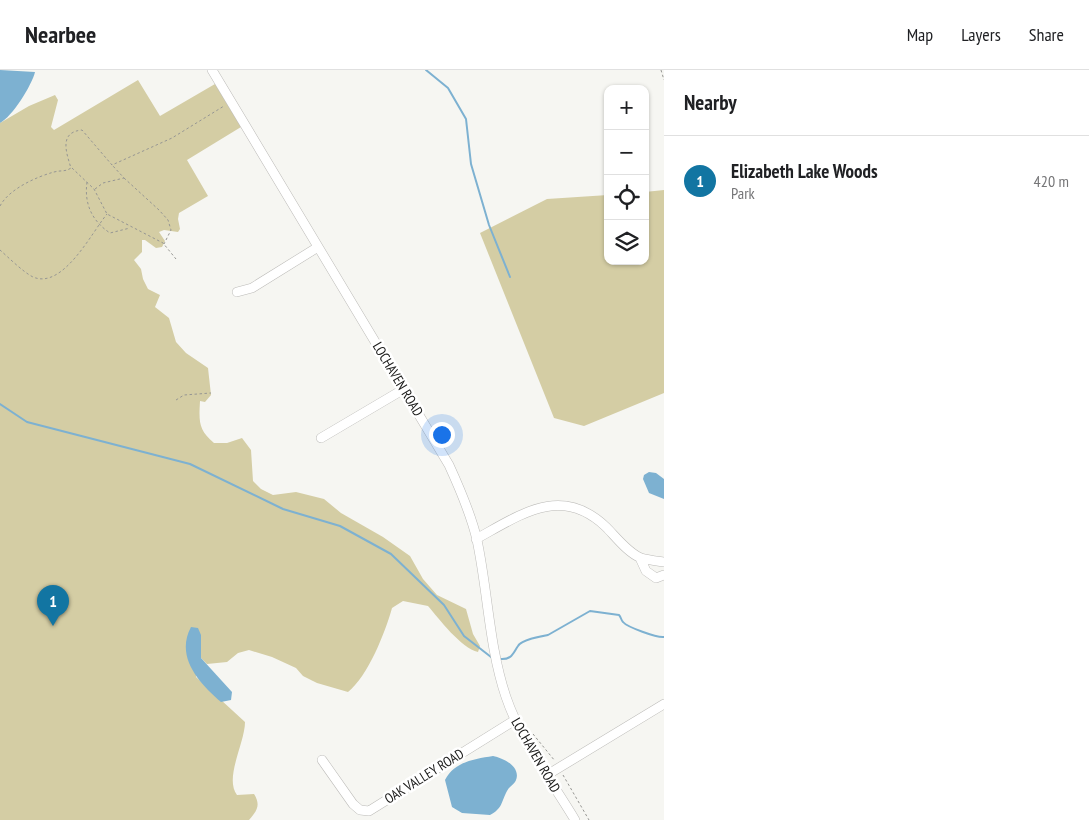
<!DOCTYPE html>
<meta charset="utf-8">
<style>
:root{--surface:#fff;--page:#f2f2f2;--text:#202124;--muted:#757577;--line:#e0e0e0;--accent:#1275a2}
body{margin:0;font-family:"PT Sans Narrow",sans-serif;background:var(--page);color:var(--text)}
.controls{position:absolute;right:15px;top:15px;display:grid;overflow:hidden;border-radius:10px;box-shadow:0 1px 4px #0004}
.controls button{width:45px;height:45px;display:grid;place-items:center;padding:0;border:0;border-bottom:1px solid var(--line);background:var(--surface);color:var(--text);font:25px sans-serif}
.you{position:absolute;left:441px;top:364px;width:18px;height:18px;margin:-12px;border:4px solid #fff;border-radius:50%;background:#1a73e8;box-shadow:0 0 0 8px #1a73e833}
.badge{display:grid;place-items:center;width:32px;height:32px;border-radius:50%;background:var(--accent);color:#fff;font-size:16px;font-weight:700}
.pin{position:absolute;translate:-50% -41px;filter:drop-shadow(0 1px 2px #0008)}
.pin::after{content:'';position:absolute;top:26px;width:18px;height:15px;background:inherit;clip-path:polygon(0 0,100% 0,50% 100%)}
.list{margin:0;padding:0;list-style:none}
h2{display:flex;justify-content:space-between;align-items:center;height:65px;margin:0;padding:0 20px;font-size:21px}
h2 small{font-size:16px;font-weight:400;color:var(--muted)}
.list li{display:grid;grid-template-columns:32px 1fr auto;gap:15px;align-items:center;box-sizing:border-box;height:90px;padding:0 20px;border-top:1px solid var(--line)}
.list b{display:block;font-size:19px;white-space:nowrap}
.list p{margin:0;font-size:16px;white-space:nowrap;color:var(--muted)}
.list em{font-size:16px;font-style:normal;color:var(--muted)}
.icon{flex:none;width:28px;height:28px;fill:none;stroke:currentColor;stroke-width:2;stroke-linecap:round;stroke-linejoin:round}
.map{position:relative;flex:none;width:664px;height:750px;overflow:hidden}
header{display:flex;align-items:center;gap:30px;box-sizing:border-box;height:70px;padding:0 25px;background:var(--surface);border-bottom:1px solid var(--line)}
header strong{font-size:24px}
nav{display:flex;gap:28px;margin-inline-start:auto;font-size:18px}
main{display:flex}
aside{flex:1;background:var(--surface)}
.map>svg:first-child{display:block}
</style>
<header>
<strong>Nearbee</strong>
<nav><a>Map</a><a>Layers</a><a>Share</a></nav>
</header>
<main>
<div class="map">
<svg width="664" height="750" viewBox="0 0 664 750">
<rect width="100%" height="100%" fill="#f6f6f2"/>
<path fill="#d4cda4" d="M138 10 160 46 215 14 241 57 187 90 208 126 179 143 178 149 180 159 178 162 164 160 159 162 165 171 162 177 156 178 145 170H142V182L134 190 141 199 143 209 148 219 160 225 155 237 169 248 176 272 186 283 208 298 211 325 205 332 200 331C199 351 198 360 214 373H227L242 368 251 380 253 411 261 419 273 425 296 422 324 429 341 443 383 467 410 486 423 509 437 525 466 539 473 564 480 576 478 582C461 578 439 549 428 536L403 531 392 538C385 563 368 606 348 622L317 613 303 606 296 598 272 587 249 580 238 583 227 592 207 594 201 588V565L196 607 245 652C245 673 224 708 237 725L254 724C261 735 257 741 249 750H0V53L29 36 55 25 58 30 51 57 54 60Z
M664 120V323L584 356 554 348 480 163 547 129 608 125V191H645V122Z"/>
<path fill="#7db1d1" d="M0 0 35 2C32 15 12 47 0 53Z
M649 402 656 403 664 409V429L649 423 643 409 644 405Z
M191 557 198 558 201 565V588L232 622 231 630 221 632C199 613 175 587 191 557Z
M493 686C504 688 523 698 515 712 513 715 509 717 507 721 501 732 503 738 490 745L462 743 452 737 445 710C454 692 474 689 493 686Z"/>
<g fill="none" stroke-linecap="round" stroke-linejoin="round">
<path stroke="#7db1d1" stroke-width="2" d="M426 0 448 18 466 49 471 94 489 155 510 207
M0 334 27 352 190 394 283 439 340 456 391 484 444 535 464 566 491 587
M500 589C512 590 513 583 518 576 521 570 542 566 548 565L590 541 619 545C621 547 621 550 623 552 627 557 657 568 664 567"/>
<defs>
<path id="minor" d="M212 0 449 395C460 419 471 444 477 470 488 522 489 577 506 627 521 671 551 710 575 750
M237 222 252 218 318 177
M321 368 404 319
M476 469C520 445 561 414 606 457 616 467 628 483 641 488 648 490 657 491 664 492
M640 488 646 501 656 508 664 505
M322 690 353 734 360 740 369 741 515 650
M547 705 664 634"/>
</defs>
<use href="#minor" stroke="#bcbbb8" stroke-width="10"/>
<path stroke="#969693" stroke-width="1" stroke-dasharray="2.5 2.5" stroke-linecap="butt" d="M661 0 664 10
M72 98 94 119 107 144 163 173 176 189
M124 108 159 140 168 150 171 160 164 174
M87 112C84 134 92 151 110 163L130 158
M95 119 103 113 124 108 113 96
M0 136C9 119 36 107 54 102 62 100 65 102 71 98 66 82 59 62 82 60L112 95 172 68 224 36
M0 180C8 187 23 202 33 207 63 220 92 162 107 144
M176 330 184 325 211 323
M533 664 555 691
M563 705 589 750"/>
<use href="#minor" stroke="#fff" stroke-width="9"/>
</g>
<g text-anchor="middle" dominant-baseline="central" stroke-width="5" stroke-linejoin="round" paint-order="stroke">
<g font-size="14" fill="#191918" stroke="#fff">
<text transform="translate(398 309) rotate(59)">LOCHAVEN ROAD</text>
<text transform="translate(536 685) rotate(60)">LOCHAVEN ROAD</text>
<text transform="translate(424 706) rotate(-32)">OAK VALLEY ROAD</text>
</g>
</g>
</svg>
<div class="controls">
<button>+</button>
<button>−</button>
<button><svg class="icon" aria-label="locate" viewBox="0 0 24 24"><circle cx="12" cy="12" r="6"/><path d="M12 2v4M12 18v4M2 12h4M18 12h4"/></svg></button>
<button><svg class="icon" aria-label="layers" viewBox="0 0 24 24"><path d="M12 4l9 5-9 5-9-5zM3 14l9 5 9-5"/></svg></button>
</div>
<div class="you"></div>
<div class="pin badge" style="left:53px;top:556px">1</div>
</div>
<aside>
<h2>Nearby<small></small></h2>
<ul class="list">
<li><span class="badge">1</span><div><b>Elizabeth Lake Woods</b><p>Park</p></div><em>420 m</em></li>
</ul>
</aside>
</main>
